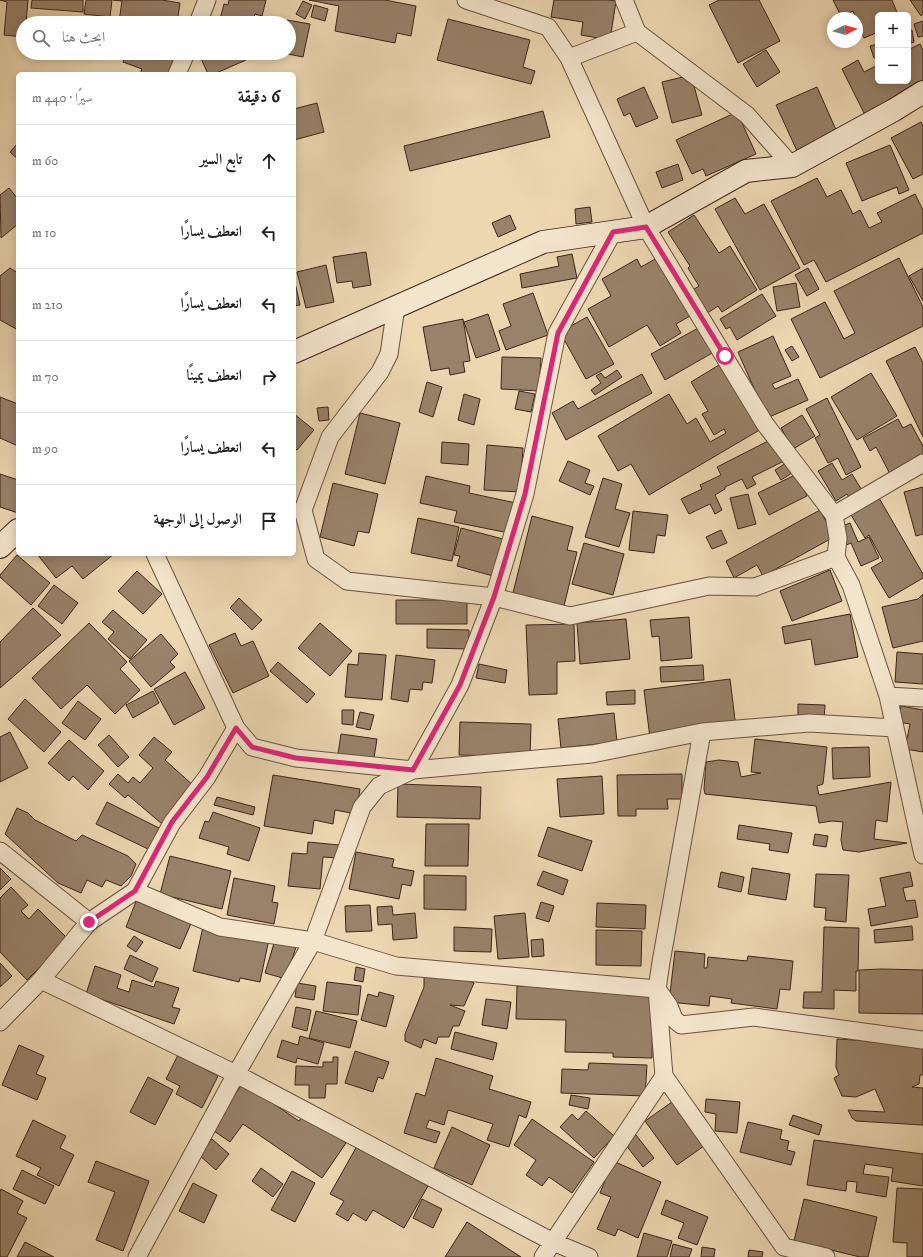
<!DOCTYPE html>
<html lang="ar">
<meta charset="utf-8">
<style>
:root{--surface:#fff;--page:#f6f6f6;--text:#202124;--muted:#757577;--line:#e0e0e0}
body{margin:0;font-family:"IM FELL DW Pica",Amiri,serif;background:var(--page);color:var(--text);direction:rtl}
.controls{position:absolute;right:12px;top:12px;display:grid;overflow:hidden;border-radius:6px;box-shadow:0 2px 10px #0003}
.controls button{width:36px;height:36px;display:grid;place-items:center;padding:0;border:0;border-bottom:1px solid var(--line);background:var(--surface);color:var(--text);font:20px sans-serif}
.compass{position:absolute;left:827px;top:12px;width:36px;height:36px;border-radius:50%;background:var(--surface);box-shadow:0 2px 10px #0003;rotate:84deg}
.stop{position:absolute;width:12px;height:12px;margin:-9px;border:3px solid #db2777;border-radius:50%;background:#fff}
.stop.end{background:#db2777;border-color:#fff;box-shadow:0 1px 4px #0008}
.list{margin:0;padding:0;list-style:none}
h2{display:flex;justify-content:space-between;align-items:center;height:52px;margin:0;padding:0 16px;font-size:17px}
h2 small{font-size:13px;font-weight:400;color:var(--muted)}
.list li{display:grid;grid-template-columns:26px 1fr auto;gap:12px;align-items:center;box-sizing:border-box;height:72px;padding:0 16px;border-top:1px solid var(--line)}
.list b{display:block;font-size:15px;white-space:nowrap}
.list em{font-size:13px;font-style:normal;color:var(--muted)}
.icon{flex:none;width:22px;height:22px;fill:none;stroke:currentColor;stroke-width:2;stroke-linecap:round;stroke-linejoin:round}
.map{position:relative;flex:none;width:923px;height:1257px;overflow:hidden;direction:ltr}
.search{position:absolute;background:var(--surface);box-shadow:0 2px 10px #0003;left:16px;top:16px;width:280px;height:44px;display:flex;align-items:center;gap:10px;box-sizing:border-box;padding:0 14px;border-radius:22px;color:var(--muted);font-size:15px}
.panel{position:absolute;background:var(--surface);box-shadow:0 2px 10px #0003;left:16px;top:72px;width:280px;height:484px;border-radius:6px;direction:rtl}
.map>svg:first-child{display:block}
</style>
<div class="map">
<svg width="923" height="1257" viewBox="0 0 923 1257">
<rect width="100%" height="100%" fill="#ecd7b1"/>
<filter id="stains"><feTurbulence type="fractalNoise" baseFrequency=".005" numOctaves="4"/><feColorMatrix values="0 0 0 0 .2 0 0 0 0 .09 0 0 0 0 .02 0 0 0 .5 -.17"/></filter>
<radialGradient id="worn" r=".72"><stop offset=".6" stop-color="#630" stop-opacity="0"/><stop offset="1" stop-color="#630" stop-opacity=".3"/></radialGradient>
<path fill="#988269" stroke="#3c251a" d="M0 0H28L26 23H23V37L4 35 7 2Z
M32 0H83V12L31 8Z
M86 0H112L110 17 84 14Z
M113 0H162L180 3 177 23H128L119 22 122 1Z
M229 0H266L262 16 255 14 252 23H219L224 4 228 5Z
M309 0H385L416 6 411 36 397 33 395 43 335 31 339 6Z
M554 0H608L616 1 610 40 581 35 583 22 551 17Z
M719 0H759L780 41 738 63 709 5Z
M833 0H892L898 15H878V32L864 38 857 21V18H856L853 11 841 16Z
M910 0H923V14L921 16Z
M303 1 312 5 305 19 296 14Z
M314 5 328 9 325 21 311 17Z
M448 19 530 40 523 67 535 71 531 84 437 60Z
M287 20 310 24 303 57 283 53H289V23H286Z
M923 21V36L918 37 914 24Z
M912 30 914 42 908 44V31Z
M878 44V57L874 58 870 46Z
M920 44 923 50V85L865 115 842 69 858 60 864 72 878 65V81H908V50Z
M766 50 780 72 757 87 743 64Z
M127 53H178L170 74H140L142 69 123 62Z
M200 53H243L246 60 214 74H208L199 54Z
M691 75 702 115 672 123 662 82Z
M644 87 658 118 636 127 630 113 624 116 617 99Z
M817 87 837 132 797 151 776 105Z
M317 103 324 132 294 140V109Z
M543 111 550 137 410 171 404 146Z
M737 112 756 154 706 176 703 169 692 174 676 140Z
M921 122 923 126V174L913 179 891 138Z
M18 143V159L10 152Z
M890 145 909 190 899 194 897 187 862 201 846 163Z
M678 164 683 180 662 188 656 172Z
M817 178 827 197 841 190 853 214 860 210 869 228 882 222 877 213 915 194 923 210V233L826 282 814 260 804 265 771 201Z
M9 188 18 199V224L1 238 0 195Z
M735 198 745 214 764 204 800 268 760 290 715 209Z
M590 207 592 222 576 224 575 209Z
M510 215 516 229 498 237 492 223Z
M694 215 719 253 730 246 757 290 722 312 718 306 706 314 691 291 699 286 688 268 690 266 668 232Z
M366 252 371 285 353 288 352 281 337 283 333 257Z
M572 254 577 278 522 288 520 274 559 266 557 257Z
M657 258 690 316 676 324 681 333 660 346 647 325 609 347 588 309 611 296 602 279 637 259 641 267Z
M899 258 923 307V326L820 378 791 319 825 302 844 339 855 333 834 291Z
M326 265 334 302 306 308 297 272Z
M10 268 18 273V330L0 320V276Z
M808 268 819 289 807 296 795 275Z
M923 268V301L909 276Z
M294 278 300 305 294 306Z
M796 283 800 307 777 311 773 287Z
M533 293 548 335 506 350 499 331 511 326 503 304Z
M762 294 776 316 737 340 730 327 726 329 720 319Z
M488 314 500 350 476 358 464 322Z
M587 317 614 364 586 379 560 332Z
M463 319 470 361 463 362 465 372 450 375 449 368 431 371 423 327Z
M700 327 714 352 665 380 651 354Z
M773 336 791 376 772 384 775 389 798 379 808 400 767 418 738 352Z
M792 346 799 357 792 361 785 350Z
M915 347 923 363V437L886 361Z
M502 357 541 358 539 391 501 389Z
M724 362 763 428 649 495 631 464 618 471 598 436 669 394 687 424 696 418 710 442 726 433 724 429 714 435 702 414 708 411 691 382Z
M617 370 622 377 595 395 591 390 601 383 596 376 601 373 605 378Z
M871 373 897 416 857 440 831 397Z
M642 374 652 393 566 440 552 413 573 401 578 409Z
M427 382 442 387 433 417 419 412Z
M519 391 535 394 531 412 515 409Z
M464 394 480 399 474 425 458 420Z
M0 397 18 404V446L0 438Z
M827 398 861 467 846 475 838 458 828 463 815 438 820 435 806 409Z
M328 407 329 420 319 421 317 408Z
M360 413 400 423 385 484 345 474Z
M294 414 314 430 297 450 294 448Z
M802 415 815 436 793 449 781 428Z
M898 419 903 428 911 424 923 446V456L890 474 876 447 870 451 863 438Z
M774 438 786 460 752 477 756 484 747 489 742 479 725 487V489L715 495 722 510 715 514 710 504 689 514 681 499 702 489 700 485 721 475 717 467Z
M442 442 469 444 468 465 441 463Z
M487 445 523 448 520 492 484 490Z
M568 461 590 470 585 483 594 486 590 495 559 481Z
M786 463 792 473 781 480 775 470Z
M832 463 842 480 852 474 863 492 850 499 847 494 836 501 818 471Z
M0 474 18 480V513L0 507Z
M797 474 807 496 769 515 758 493Z
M426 476 470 486 469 493 516 503 509 533 454 522 457 511 420 503Z
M603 478 622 484 615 509 630 513 619 547 585 537Z
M333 483 378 494 369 533 358 531 354 546 320 537Z
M923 487V534L916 536 904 492Z
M748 494 756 524 738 529 730 498Z
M879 498 923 574V578L889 598 871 568 883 561 869 535 865 538 851 515Z
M820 510 834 537 763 576 757 565 734 578 726 561Z
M633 511 668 515 665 536 657 535 654 553 629 550Z
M532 516 573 527 567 550 577 552 564 606 513 593Z
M418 518 459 527 452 561 411 553Z
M850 523 858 542 869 537 879 558 861 566 851 543 844 546 837 528Z
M461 528 503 539 493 576 457 566 460 556 454 555Z
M721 530 727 543 712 549 706 537Z
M584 543 624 554 613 595 572 584Z
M37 554H114L83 579 72 566 56 578Z
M17 555 50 583 31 605 0 577V575Z
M830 570 842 601 792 621 780 591Z
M137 571 162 594 143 614 118 591Z
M54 585 78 603 62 624 38 606Z
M923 594V641L893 648 882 607 918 599Z
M239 598 262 620 252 630 230 608Z
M396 600H467V624H396Z
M33 608 61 635 0 688V642Z
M113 610 147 640 130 659 108 639 114 632 102 622Z
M850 614 858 657 815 665 811 639 785 644 782 627Z
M689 617 692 658 661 661 659 636 652 637 650 620Z
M626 619 630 659 580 664 577 623Z
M89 623 127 662 120 669 140 690 115 714 87 685 61 709 32 678Z
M320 623 352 651 330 676 298 648Z
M574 624 575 661 557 662V694L529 695 526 625Z
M427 629 469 630V649L427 648Z
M235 633 241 646 253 641 269 676 233 693 209 645Z
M161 634 178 654 170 662 175 667 151 687 129 661Z
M897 652 923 654V684L895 682Z
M359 653 386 655 382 700 345 697 348 664 358 665Z
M396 655 435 660 432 683 423 682 422 690 410 689 408 702 391 699Z
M278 662 315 694 307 703 270 671Z
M479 664 507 670 505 683 476 678Z
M703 665 704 680 661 682 660 667Z
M185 672 205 708 174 725 154 689Z
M730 679 736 728 650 738 644 690Z
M635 690V704L607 705 606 692Z
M153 691 159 703 133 718 126 705Z
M25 699 61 732 44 752 8 719Z
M78 701 101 719 85 740 62 723Z
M798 704 825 705 824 722H798Z
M901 706 923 710V752L905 749 910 724 898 722Z
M342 710H354L353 725 342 724Z
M360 712 374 715 370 730 356 727Z
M614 713 617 742 561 748 558 719Z
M460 722 531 724 530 757 459 755Z
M10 732 28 768 0 782V737Z
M341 734 377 739 374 758 338 754Z
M109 735 129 757 118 767 98 745Z
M154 737 172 752 165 760 195 787 162 824 128 795 125 798 109 784 118 774 128 783 133 777 140 783 153 768 139 755Z
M755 739 827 747 823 784 817 786 819 795 891 782 887 822 876 820 874 839 907 843 859 852 843 850 841 840 843 822 832 821 819 823 816 806 705 794 704 789 706 762 719 760 738 762 741 777 761 773 751 772Z
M69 740 104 771 88 790 73 776 69 781 48 763Z
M869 747 870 777 833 779 832 748Z
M682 774V799H667L668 809H636V816H618L617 775Z
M273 775 360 789 356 814 335 810 333 824 314 820 312 834 264 826Z
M602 776 604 814 560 817 557 779Z
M398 784 481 787 480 819 397 817Z
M217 797 255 807 253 815 214 805Z
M107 802 161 829 150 850 96 824Z
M17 808 28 813 35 820 76 841 82 835 128 856 136 864 131 876 121 886 106 880 102 887 87 880 81 893 58 883 5 834Z
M213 812 260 828 249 861 227 854 229 847 199 838 205 821 209 822Z
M426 824H469L468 866H425Z
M739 825 792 833 788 853 769 850 770 844 737 839Z
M548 827 592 841 582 871 538 856Z
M815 834 828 836 826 847 813 845Z
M308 842 339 845 338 858 323 857 320 889 288 886 292 853 307 854Z
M356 852 394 859 392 867 414 871 411 886 402 884 399 899 349 889Z
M170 856 231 871 222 909 160 894Z
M0 868 11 879 0 890Z
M752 868 790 874 786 900 748 894Z
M543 871 568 880 563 895 537 885Z
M721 872 744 877 741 892 718 887Z
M910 872 913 886 903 888 906 901 915 900 918 917 871 926 868 909 886 906 880 878Z
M816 874 849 875 846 922 825 920 826 908 814 907Z
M424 875 466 876V910L424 909Z
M234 878 275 886 272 902 278 903 274 924 227 915Z
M11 887 28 905 21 911 29 919 38 909 68 939 27 980 0 952V898Z
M137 899 192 921 180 949 126 927Z
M541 902 554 906 549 922 536 918Z
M597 903 646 905 645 929 596 927Z
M370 905 372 931 346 932 345 906Z
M392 906 393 915 415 913 417 938 393 940 392 924 378 925 377 907Z
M525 913 529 957 498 959 494 916Z
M912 926 913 940 875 943 874 930Z
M203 927 269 939 260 982 240 978 239 982 193 971Z
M454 927 492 929 491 952 454 951Z
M824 927 859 928 858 971H856V991L834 990V1009L803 1008 804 992H822Z
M596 930 642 931 641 966 596 965Z
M134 936 143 942 136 952 127 946Z
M543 939 544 956 532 957 531 940Z
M275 940 296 947 286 979 265 973Z
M675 951 705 954 704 968H707L708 957 747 961 748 956 793 961 790 990 780 989 777 1009 731 1003 732 999 710 996 709 1006 669 1002Z
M130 955 158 968 152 982 124 969Z
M0 963 12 976 0 987Z
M95 966 121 975 117 988 129 992 132 980 154 987 156 981 179 988 172 1007 180 1009 174 1024 86 994Z
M356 967 365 969 363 982 354 980Z
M882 969 923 970V1014L859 1013V970Z
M424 977 465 979 474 983 464 1006 450 1005 465 1011 459 1026H453L449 1037H438L436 1044 424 1039 421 1048 405 1041V1034L424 987Z
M327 982 361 986 358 1015 323 1011Z
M297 983 316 986 314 1000 295 997Z
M517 986 574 987 653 992 652 1058 613 1057V1053L565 1052 566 1020 516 1019Z
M379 992 394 996 386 1027 361 1020 368 994 378 997Z
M486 999 511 1002 507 1029 482 1025Z
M296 1007 311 1010 307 1031 292 1027Z
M316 1011 357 1021 350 1048 309 1038Z
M455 1032 497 1043 493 1060 451 1049Z
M300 1036 324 1043 318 1064 297 1058 296 1063 277 1057 282 1040 298 1045Z
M837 1039 923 1044V1075H920L919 1084 912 1087 923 1088V1125L856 1121 852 1118 848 1110 885 1112 875 1089 856 1097 842 1096 834 1078 839 1075 836 1067Z
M19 1045 44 1056 36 1074 46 1078 37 1100 2 1085Z
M355 1051 389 1062 383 1079 378 1077 373 1092 345 1083Z
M178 1055 218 1076 202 1108 176 1094 180 1086 166 1079Z
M333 1057H338L337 1084H326L325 1098H309V1085H295L296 1066 323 1067V1062H333Z
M436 1058 493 1076 489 1089 531 1102 526 1118 519 1115 509 1147 487 1140 493 1124 448 1110 444 1125 429 1120 426 1128 440 1132 436 1143 404 1133 416 1093 425 1096Z
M589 1063 647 1065 645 1096 561 1093 562 1069 588 1070Z
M148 1077 173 1090 155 1125 130 1112Z
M243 1083 299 1121 304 1114 346 1143 322 1178 243 1124 230 1142 211 1129Z
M571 1095 590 1098 588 1109 569 1105Z
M706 1099 740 1102 737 1133 715 1131 716 1114 705 1112Z
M672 1102 704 1146 677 1165 645 1121Z
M586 1111 614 1136 594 1158 560 1127 572 1114 578 1120Z
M793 1115 822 1125 819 1135 789 1125Z
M532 1119 594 1162 572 1193 549 1177 542 1186 526 1175 536 1160 514 1145Z
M33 1120 66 1136 60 1148 74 1155 59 1186 37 1175 41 1168 16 1156Z
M748 1122 782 1130 780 1139 789 1141 787 1150 795 1152 791 1165 740 1152Z
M452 1127 490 1145 472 1185 434 1168Z
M636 1135 654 1158 643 1167 625 1144Z
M212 1139 229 1154 216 1170 199 1155Z
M814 1140 923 1154V1186L891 1181 893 1168 865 1164 863 1174 889 1177 886 1197 856 1192 857 1182 847 1181 846 1191 807 1185Z
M357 1146 428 1186 404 1228 373 1210 366 1221 353 1213 348 1221 336 1214 344 1201 330 1194Z
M96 1161 149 1181 123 1251 96 1240 115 1192 88 1182Z
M613 1161 661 1182 638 1238 618 1229 615 1236 597 1229 611 1197 600 1193Z
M261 1168 283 1184 273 1197 252 1181Z
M22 1170 54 1186 45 1204 13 1189Z
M292 1171 315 1183 295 1222 271 1210Z
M193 1183 217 1195 204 1223 179 1211Z
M897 1188 923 1189V1257H907V1243L893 1242Z
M1 1189 23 1201 17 1213 27 1218 7 1257H0V1192Z
M422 1199 442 1209 433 1228 413 1218Z
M804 1199 877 1217 868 1257H860L794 1241Z
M666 1200 708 1217 697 1245 678 1238 684 1223 661 1214Z
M467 1222 521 1257H445Z
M644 1233 672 1241 667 1257H637Z
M25 1242 54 1257H17Z
M673 1244 692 1249 689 1257H670Z
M702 1247 715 1249 714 1257H701Z
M749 1250 763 1252 762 1257H748Z"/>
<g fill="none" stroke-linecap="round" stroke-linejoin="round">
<defs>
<path id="street" d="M466 0 548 27 569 58 646 227 765 424 834 515 838 538 836 557 851 585 888 696 923 855
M624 0 637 32 747 115 792 166
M198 23 207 0
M569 58 637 32
M177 74 186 53
M396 307 389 354 380 372 330 437 303 510 316 559 347 581 494 597 570 616 709 586 755 587 836 557
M834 515 923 463
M155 554 236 728 252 747 296 758 413 770 592 754 702 732 809 723 895 728
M888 696 923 698
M0 851 89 922
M135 891 220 927 313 941 396 966 657 989 669 1006 674 1019 681 1025 754 1017 923 1040
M41 980 236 1074 553 1242 589 1257
M0 1022 41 980 89 922 135 891 172 823 207 777 236 728
M664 1076 784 1247 826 1257
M137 1257 236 1074 313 941 362 807 379 786 413 770 460 685 494 597 525 494 557 333 613 232
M543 1257 664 1076 657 989 661 962 702 732"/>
<path id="secondary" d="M294 352 543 242 646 227 746 171 792 166 894 110 923 92
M0 547 18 530"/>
</defs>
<use href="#street" stroke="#685240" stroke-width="19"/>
<use href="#secondary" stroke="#3c251a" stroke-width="24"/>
<use href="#street" stroke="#f3e5cc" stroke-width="17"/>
<use href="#secondary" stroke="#f3e5cc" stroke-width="22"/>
</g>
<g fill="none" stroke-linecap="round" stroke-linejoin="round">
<path stroke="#db2777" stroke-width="5" d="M89 922 135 891 172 822 207 777 236 728 252 747 296 758 413 770 460 685 494 597 525 494 558 333 613 232 646 227 725 356"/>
</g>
<rect width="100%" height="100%" filter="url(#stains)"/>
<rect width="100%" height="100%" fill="url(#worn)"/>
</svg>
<div class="controls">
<button>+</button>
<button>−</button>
</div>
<svg class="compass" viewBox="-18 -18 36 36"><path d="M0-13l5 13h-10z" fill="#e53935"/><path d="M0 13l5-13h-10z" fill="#757577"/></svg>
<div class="stop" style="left:725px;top:356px"></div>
<div class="stop end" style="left:89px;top:922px"></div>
<div class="search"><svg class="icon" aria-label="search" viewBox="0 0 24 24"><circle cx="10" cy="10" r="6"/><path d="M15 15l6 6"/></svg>ابحث هنا</div>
<section class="panel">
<h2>6 دقيقة<small>سيرًا · 440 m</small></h2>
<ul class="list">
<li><svg class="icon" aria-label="ahead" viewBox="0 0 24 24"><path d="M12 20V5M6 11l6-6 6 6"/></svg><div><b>تابع السير</b></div><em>60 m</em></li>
<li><svg class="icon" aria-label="left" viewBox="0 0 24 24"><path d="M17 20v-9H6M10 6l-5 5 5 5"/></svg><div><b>انعطف يسارًا</b></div><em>10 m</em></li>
<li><svg class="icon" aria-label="left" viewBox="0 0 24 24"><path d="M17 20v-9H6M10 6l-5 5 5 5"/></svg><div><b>انعطف يسارًا</b></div><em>210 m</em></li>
<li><svg class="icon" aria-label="right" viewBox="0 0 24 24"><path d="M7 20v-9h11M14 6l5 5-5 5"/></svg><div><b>انعطف يمينًا</b></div><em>70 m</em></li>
<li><svg class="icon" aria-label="left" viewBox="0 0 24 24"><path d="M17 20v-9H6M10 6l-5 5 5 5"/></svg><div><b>انعطف يسارًا</b></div><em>90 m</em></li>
<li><svg class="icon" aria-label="arrive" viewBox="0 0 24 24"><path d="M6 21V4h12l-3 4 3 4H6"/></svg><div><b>الوصول إلى الوجهة</b></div></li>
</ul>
</section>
</div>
